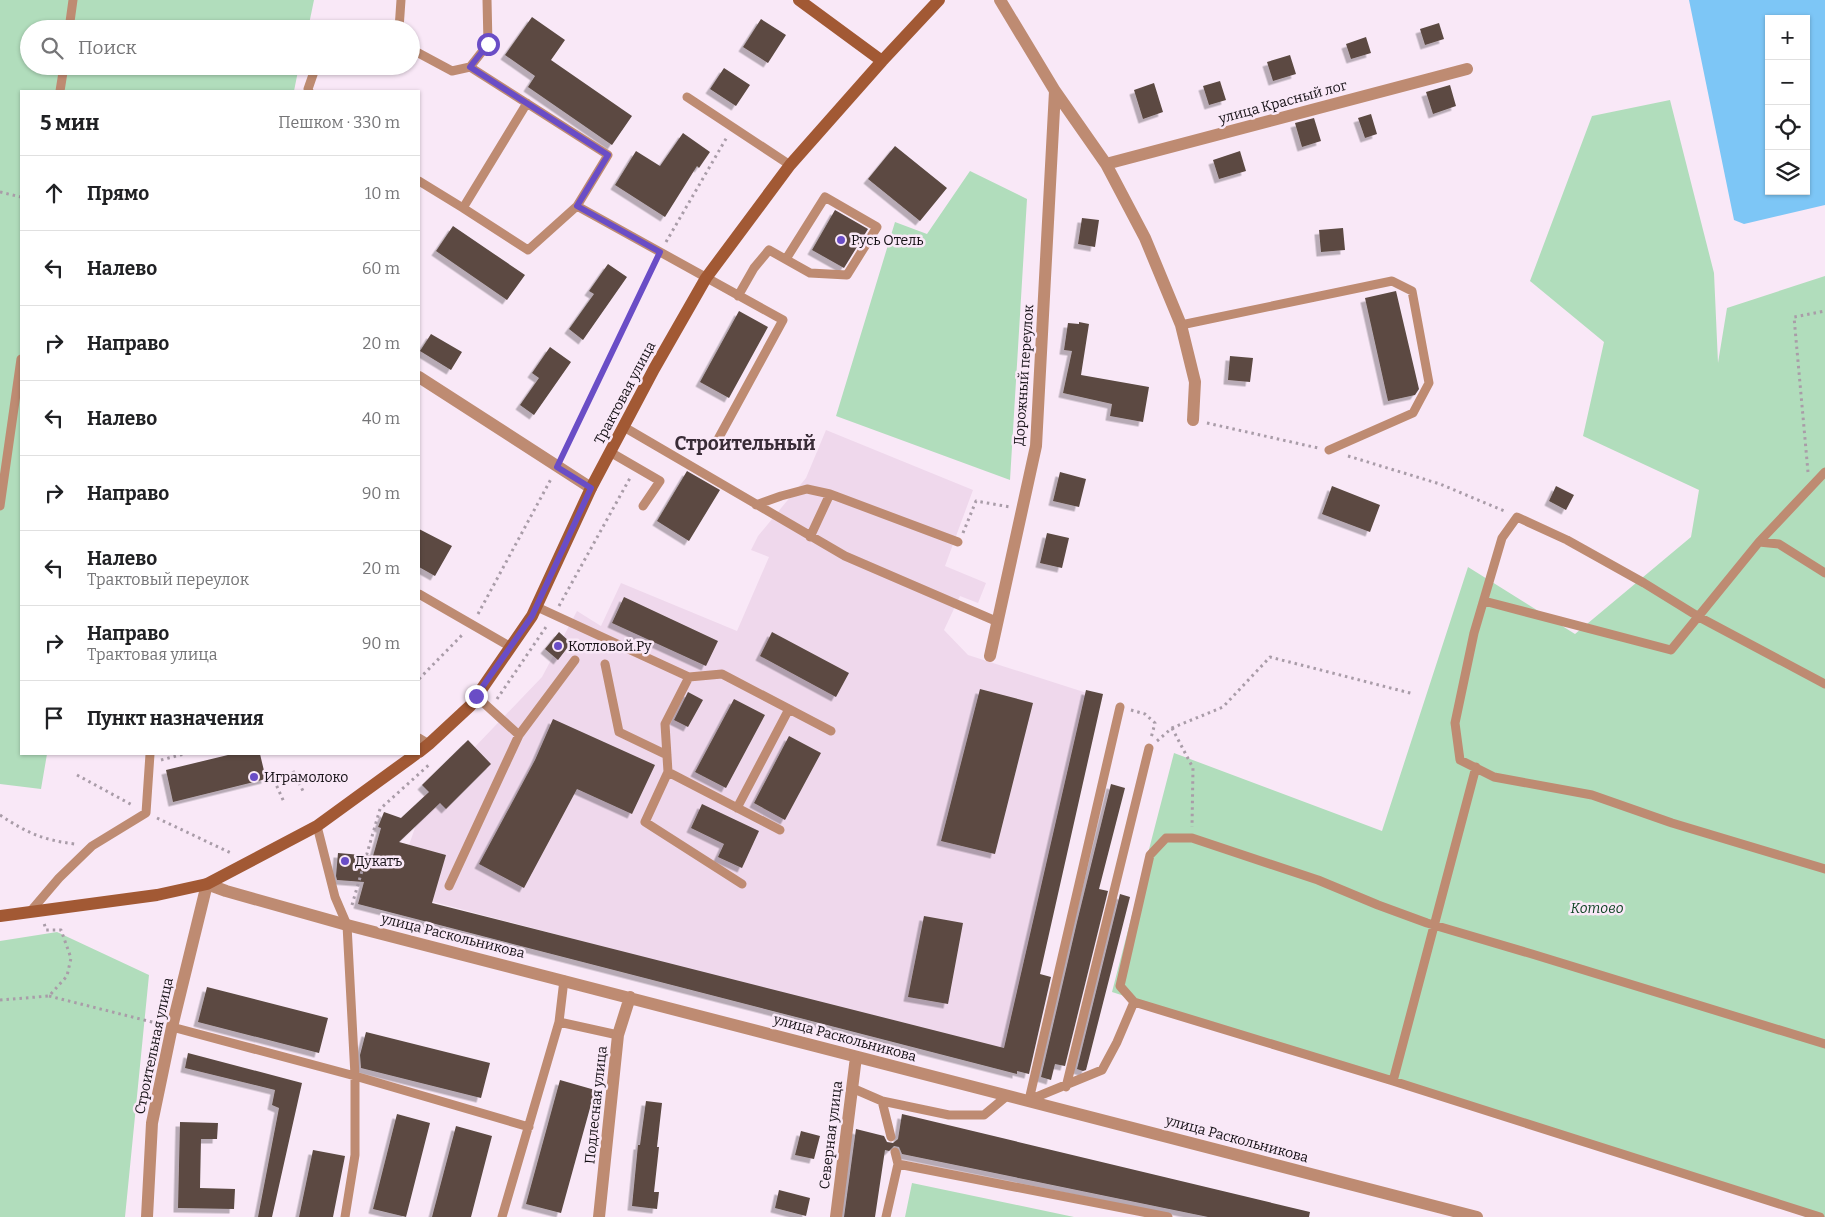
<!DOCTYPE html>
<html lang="ru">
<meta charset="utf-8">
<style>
:root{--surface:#fff;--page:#f2f2f2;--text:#202124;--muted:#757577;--line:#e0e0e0}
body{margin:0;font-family:Bitter,serif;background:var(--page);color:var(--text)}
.controls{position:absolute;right:15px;top:15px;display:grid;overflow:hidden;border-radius:0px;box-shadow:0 1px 4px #0004}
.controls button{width:45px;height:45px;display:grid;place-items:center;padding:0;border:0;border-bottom:1px solid var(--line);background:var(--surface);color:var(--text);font:25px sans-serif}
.stop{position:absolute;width:15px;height:15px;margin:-11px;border:4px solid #6a4dc6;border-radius:50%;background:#fff}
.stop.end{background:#6a4dc6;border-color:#fff;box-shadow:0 1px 5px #0008}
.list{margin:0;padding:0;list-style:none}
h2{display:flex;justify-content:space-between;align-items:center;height:65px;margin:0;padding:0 20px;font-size:21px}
h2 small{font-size:16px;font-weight:400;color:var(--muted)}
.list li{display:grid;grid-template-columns:32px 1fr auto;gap:15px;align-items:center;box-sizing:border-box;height:75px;padding:0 20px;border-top:1px solid var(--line)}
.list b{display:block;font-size:19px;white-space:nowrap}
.list p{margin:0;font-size:16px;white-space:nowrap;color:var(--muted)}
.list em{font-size:16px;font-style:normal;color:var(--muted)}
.icon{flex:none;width:28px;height:28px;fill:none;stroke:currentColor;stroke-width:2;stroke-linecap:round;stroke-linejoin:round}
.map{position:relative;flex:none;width:1825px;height:1217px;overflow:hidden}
.search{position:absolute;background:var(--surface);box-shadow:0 1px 4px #0004;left:20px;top:20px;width:400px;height:55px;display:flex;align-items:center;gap:12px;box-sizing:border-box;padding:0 18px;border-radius:28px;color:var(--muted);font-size:19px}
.panel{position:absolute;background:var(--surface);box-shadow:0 1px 4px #0004;left:20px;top:90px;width:400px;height:665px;border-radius:0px}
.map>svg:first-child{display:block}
</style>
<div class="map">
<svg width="1825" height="1217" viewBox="0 0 1825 1217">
<defs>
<filter id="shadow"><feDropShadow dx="-4.5" dy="4.5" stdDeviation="0" flood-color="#0004"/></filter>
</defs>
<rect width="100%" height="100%" fill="#f9e8f7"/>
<path fill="#efd8ec" d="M826 430 973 490 945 566 986 583 978 603 960 596 944 630 968 655 1090 694 1009 1055 393 891 425 799 542 677 577 611 601 626 621 583 737 631 769 557 751 550 758 536 806 478Z"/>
<path fill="#b1ddbc" d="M0 0H314L308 29H29V66H299L294 91H21V754H47L41 789 0 784Z
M1670 100 1714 273 1718 363 1727 308 1825 276V1217H1808L1112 992 1174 753 1382 831 1468 567 1575 634 1691 537 1699 490 1583 436 1604 342 1530 281 1592 116Z
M970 171 1027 199 1010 480 836 416 895 222 927 234Z
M57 932 149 975 125 1217H0V941Z
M912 1183 1074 1217H905Z"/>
<path fill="#7dc6f6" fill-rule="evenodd" d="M1689 0H1825V205L1744 224 1734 220ZM1769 19H1806V191H1769Z"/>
<path fill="#5b4a42" filter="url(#shadow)" d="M532 17 565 40 551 60 632 116 612 145 528 87 535 76 505 55Z
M761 19 786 35 768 63 743 47Z
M1439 23 1444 39 1425 45 1420 29Z
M1366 37 1371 53 1351 59 1346 44Z
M1290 55 1296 74 1273 81 1267 62Z
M724 68 750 85 736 106 710 89Z
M1220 81 1226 100 1209 105 1203 86Z
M1154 83 1163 112 1143 119 1134 90Z
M1450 85 1456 106 1433 114 1426 92Z
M1371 114 1377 134 1365 138 1358 118Z
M1314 118 1321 141 1302 147 1295 123Z
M683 133 710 152 699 168 697 166 665 217 615 185 636 151 660 166Z
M895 146 947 188 920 221 868 179Z
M1240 151 1246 171 1219 179 1213 160Z
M835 210 868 229 844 268 812 250Z
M1082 218 1099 220 1095 247 1078 244Z
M453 226 525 275 507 300 436 251Z
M1343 228 1345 250 1321 252 1319 230Z
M608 264 627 277 583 340 569 329 594 294 589 291Z
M1396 291 1419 389 1415 395 1388 401 1365 298Z
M739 311 768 327 729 398 700 382Z
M1079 322 1089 324 1081 375 1149 387 1143 422 1110 416 1112 404 1063 393 1072 351 1064 350 1068 323 1079 324Z
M431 334 462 352 451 370 420 351Z
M550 347 571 362 534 415 520 405 539 378 532 373Z
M1230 356 1253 358 1250 382 1228 380Z
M687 471 720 490 689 541 657 521Z
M1060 472 1086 479 1079 507 1053 501Z
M1332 486 1380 505 1370 532 1322 514Z
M1556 486 1574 495 1566 510 1549 501Z
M419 529 452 546 435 576 419 567Z
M1047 533 1069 538 1062 568 1040 563Z
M624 597 718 641 706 666 612 623Z
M559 632 571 643 558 660 545 649Z
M772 632 849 673 836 697 760 656Z
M980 689 1033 703 995 854 941 841Z
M1086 690 1103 694 1040 974 1051 977 1029 1074 1017 1071V1074L358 904 364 882 337 880 336 876 338 853 373 856 381 828 378 827 384 812 401 818 429 792 422 785 468 740 491 764 446 809 440 803 399 842 446 855 432 903 1004 1048Z
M688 692 703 700 688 727 674 720Z
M734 699 765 715 726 788 695 772Z
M553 719 655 765 632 814 577 789 524 888 479 864 535 760Z
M789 736 821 753 785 820 754 803Z
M232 754H260L266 779 173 802 166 770Z
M1111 784 1125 788 1099 889 1108 891 1065 1066 1055 1064 1051 1080 1041 1077 1077 922Z
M702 804 759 831 742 868 718 857 724 844 691 828Z
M1120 894 1130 897 1086 1070 1083 1071 1077 1069Z
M924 916 963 923 948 1004 908 997Z
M207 987 328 1018 319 1053 198 1022Z
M366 1032 490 1063 481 1098 361 1068 360 1055Z
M188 1053 302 1083 272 1217H258L279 1108 272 1105 275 1090 185 1068Z
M560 1080 595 1090 561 1213 526 1204Z
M646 1101 662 1103 657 1147H659L654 1192H659L657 1209 632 1206 638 1145H640Z
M397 1114 430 1123 406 1217 373 1209Z
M902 1114 1310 1212 1309 1217H1208L902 1154 899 1147 894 1146 889 1151 885 1150 875 1217H844L856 1129 884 1136 887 1142 893 1143 898 1139Z
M180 1122 218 1123 217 1139H201L200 1188 235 1189 234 1209 178 1208Z
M456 1126 492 1136 471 1217H432Z
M801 1131 820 1136 814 1159 795 1155Z
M313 1150 345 1156 333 1217H299Z
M779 1190 810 1198 806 1216 775 1208Z"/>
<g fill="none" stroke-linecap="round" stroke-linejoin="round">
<path stroke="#a99ca8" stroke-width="3" stroke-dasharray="2.5 4" stroke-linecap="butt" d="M0 192 21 197
M666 242 727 137
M1207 423 1318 448
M564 453 655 263
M1348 456 1440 484 1507 512
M1808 472 1794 317 1825 311
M963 533 976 501 1010 507
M559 606 630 478
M478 614 551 479
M419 679 464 633
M497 699 548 624
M1131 710 1145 714 1155 723 1151 738
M1172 728 1193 768 1192 827
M1157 741 1172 728 1223 707 1270 657 1414 694
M161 760 184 754
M293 771 303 791
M77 775 134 806
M274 780 284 802
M0 815C27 833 43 840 75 844
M157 818 233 854
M352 905 380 809 431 763
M49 996 160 1024
M0 1000 49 996 67 976 71 958 61 930H46L44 923"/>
<path stroke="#be8b72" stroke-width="9" d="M69 29 73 0
M368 29H371
M399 29 401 0
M411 49 452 71 470 67 488 44 487 0
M470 67 608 155 577 206 783 320 717 441
M60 91 64 66
M309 91 308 89 316 66
M687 97 790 165
M527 103 463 208 528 250 577 206
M419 181 463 208
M738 296 754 268 769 250 810 273 847 275 877 227 825 197 786 259
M1181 325 1392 281 1412 291 1429 383 1413 413 1329 450
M624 427 845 556 998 622
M610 452 660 481 643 506
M756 505 781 496 807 489 830 494
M0 506 21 359
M810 537 830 494 958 542
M1759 542 1825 472
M419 594 511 647
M1484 601 1671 650 1759 542 1779 544 1825 573
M537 607 689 677 665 724 668 772 645 822 742 884
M605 664 619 732 667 755
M689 677 722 674 831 731
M1825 684 1699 617 1644 583 1567 540 1517 517 1502 538 1474 633 1455 723 1460 760 1494 777 1592 795 1672 823 1825 869
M519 735 575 660
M419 738 429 744
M668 772 780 830
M737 808 789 709
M317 826 335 897 347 925 355 1076V1155L345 1217
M449 886 519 735 476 696
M30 912 59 878 92 846 146 813 150 754
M559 1022 618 1035
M172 1027 355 1076 529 1127
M1393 1081 1476 767
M1066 1087 1149 748
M852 1088 882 1101 891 1137
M1029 1100 1120 707
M1029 1100 1102 1070 1117 1042 1134 1002
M882 1101 949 1115H984L1008 1095
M895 1152 898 1164 1168 1217
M502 1217 559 1022 564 980
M886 1217 898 1164
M1820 1217 1393 1081 1134 1002 1120 986 1150 855 1166 838H1192L1318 880 1378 905 1427 923 1532 954 1825 1044"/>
<path stroke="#be8b72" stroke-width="12" d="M1000 0 1055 91 1106 164 1145 238 1181 325 1195 382 1193 420
M1106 164 1467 69
M419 377 591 488
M990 656 1036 446 1055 91
M147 1217 152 1123 172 1027 207 884 226 891 347 925 1477 1217
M599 1217 618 1035 630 997
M836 1217 856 1057"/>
<path stroke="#a25934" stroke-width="12" d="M799 0 882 61
M419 752 429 744 470 706 532 616 591 488 654 369 706 278 790 165 882 61 939 0
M0 916 157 895 207 884 317 826 416 754"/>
</g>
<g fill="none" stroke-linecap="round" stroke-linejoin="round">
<path stroke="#6a4dc6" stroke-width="6" d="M476 696 532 616 591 488 557 467 660 252 577 206 608 155 470 67 488 44"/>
</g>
<g fill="#6a4dc6" stroke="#f9e8f7" stroke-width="2">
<circle cx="841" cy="240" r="5"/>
<circle cx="558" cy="646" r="5"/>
<circle cx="254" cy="777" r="5"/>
<circle cx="345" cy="861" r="5"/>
</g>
<g text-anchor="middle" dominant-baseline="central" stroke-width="5" stroke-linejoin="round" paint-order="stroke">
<g font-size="14" fill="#161116" stroke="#f9e8f7">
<text transform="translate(1283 102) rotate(-15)">улица Красный лог</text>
<text transform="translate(1024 375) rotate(-86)">Дорожный переулок</text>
<text transform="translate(625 393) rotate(-62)">Трактовая улица</text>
<text transform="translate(453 936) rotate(14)">улица Раскольникова</text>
<text transform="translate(845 1038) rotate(15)">улица Раскольникова</text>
<text transform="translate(154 1046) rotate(-78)">Строительная улица</text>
<text transform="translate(596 1105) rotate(-84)">Подлесная улица</text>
<text transform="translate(831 1135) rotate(-83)">Северная улица</text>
<text transform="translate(1237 1139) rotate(15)">улица Раскольникова</text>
</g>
<g font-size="14" fill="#161116" stroke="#f9e8f7" text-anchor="start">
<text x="851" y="240">Русь Отель</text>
<text x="568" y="646">Котловой.Ру</text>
<text x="264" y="777">Играмолоко</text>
<text x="355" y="861">Дукатъ</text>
</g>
<g font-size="14" font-style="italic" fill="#0e4323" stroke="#f9e8f7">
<text x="1597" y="908">Котово</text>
</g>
<g font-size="19" font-weight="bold" fill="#392c37" stroke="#f9e8f7">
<text x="745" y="443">Строительный</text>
</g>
</g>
</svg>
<div class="controls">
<button>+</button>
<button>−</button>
<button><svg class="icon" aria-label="locate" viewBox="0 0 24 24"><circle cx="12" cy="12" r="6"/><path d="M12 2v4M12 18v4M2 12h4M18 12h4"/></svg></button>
<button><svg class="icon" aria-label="layers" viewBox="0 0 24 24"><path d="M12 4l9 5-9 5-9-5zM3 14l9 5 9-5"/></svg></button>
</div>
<div class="stop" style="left:488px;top:44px"></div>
<div class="stop end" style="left:476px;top:696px"></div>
<div class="search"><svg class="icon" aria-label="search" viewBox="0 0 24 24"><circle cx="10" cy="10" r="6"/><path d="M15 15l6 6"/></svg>Поиск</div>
<section class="panel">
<h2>5 мин<small>Пешком · 330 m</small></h2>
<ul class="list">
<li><svg class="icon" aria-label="ahead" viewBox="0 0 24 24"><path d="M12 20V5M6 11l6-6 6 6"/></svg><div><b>Прямо</b></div><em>10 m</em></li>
<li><svg class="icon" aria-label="left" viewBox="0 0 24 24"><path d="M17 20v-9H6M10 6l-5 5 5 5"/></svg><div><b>Налево</b></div><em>60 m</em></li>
<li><svg class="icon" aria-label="right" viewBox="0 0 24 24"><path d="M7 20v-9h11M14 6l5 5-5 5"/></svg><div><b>Направо</b></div><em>20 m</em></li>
<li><svg class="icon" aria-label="left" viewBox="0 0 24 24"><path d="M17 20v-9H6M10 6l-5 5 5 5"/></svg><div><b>Налево</b></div><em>40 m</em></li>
<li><svg class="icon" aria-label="right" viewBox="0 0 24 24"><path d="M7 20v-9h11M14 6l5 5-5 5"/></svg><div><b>Направо</b></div><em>90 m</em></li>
<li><svg class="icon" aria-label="left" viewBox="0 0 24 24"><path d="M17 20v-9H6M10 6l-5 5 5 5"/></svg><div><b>Налево</b><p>Трактовый переулок</p></div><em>20 m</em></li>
<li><svg class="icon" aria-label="right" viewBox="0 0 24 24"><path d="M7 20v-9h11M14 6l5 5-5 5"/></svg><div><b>Направо</b><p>Трактовая улица</p></div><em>90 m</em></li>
<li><svg class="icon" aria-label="arrive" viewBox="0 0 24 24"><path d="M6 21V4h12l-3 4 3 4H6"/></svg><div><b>Пункт назначения</b></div></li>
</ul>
</section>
</div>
